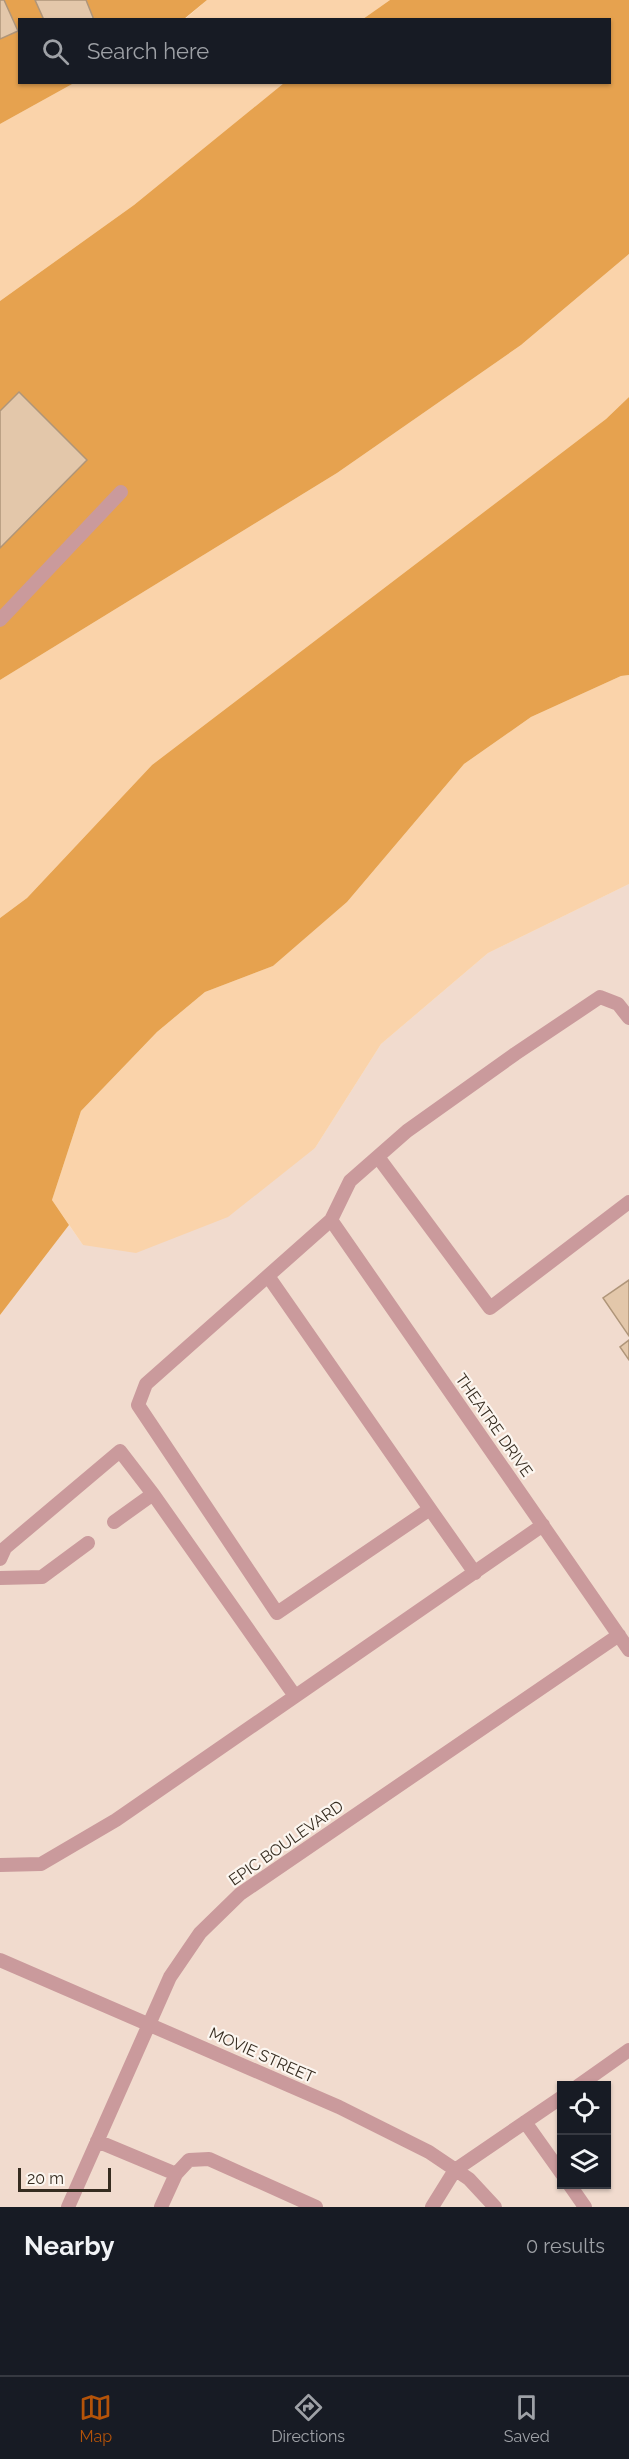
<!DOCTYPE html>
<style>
:root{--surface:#171b24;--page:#242831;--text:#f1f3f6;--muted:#9ea1a6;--line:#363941;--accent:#b45309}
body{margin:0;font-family:Raleway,sans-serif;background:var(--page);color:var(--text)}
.controls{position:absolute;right:18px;bottom:18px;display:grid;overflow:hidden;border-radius:0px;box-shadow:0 2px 4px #0004}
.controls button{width:54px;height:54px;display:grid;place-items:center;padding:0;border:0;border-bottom:2px solid var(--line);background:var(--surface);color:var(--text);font:30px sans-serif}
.scale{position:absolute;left:18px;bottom:15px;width:93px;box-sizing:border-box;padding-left:6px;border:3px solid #362c20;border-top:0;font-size:16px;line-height:21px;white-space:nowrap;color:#362c20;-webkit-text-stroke:4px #fcf6f0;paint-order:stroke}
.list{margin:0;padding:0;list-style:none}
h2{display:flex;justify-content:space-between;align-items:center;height:78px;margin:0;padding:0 24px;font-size:26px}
h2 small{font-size:20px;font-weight:400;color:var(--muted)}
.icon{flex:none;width:33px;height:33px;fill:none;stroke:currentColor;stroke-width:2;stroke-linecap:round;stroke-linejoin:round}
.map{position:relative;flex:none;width:629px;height:2207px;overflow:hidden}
.search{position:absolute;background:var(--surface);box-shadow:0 2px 4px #0004;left:18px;right:18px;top:18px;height:66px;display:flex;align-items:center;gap:15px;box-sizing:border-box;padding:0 21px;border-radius:0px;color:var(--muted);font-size:22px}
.sheet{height:168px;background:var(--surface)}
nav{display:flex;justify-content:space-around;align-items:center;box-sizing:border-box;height:84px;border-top:2px solid var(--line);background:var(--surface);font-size:16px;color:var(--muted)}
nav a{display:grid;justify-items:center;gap:3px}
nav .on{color:var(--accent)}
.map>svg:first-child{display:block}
</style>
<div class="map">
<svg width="629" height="2207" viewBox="0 0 629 2207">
<rect width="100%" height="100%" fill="#fce6ce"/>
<path fill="#f1dbce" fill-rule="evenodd" d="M629 884V2207H0V1315L69 1225 83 1245 315 1148 381 1044 488 953ZM562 2086H606V2184H562Z"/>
<path fill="#fad3aa" d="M207 0H390L363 19 184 20Z
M74 83H284L134 205 0 301V124Z
M629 254V397L606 419 152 765 27 898 0 918V680L337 473 521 345Z
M629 675V884L488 953 381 1044 315 1148 228 1217 136 1253 83 1245 52 1200 81 1111 157 1032 205 992 273 966 347 902 464 764 531 717 621 676Z"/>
<path fill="#e6a24f" d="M0 0H207L184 19 20 20V82L74 83 0 124Z
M390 0H629V254L521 345 337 473 0 680V301L134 205 284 83 610 82V20L363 19Z
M629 397V675L621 676 531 717 464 764 347 902 273 966 205 992 157 1032 81 1111 52 1200 69 1225 0 1315V918L27 898 152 765 606 419Z"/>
<path fill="#e3c7aa" stroke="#af9579" stroke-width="1.5" d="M0 0H4L18 31 0 39Z
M35 0H86L94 20H44Z
M19 392 87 460 0 548V411Z
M629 1280V1336L603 1298Z
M629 1340V1360L620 1347Z"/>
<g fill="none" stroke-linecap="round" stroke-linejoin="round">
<path stroke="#ca9a9c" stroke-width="14" d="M0 620 121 492
M378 1157 490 1308 629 1202
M331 1220 629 1650
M268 1276 430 1509 277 1613 138 1405 146 1384 331 1220 350 1181 407 1131 515 1054 600 997 618 1004 629 1018
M430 1509 475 1573
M114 1522 153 1494
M0 1559 5 1548 120 1451 153 1494 295 1696
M0 1578 42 1577 88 1543
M0 1865 41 1864 116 1820 543 1525
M0 1960 339 2107 429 2152 469 2179 495 2207
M578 2086 629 2050
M525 2122 562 2174
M97 2141 176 2174
M569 2184 585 2207
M68 2207 170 1977 200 1933 240 1894 619 1635
M161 2207 176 2174 189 2160 209 2159 316 2207
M432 2207 455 2170 562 2097"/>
</g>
<g text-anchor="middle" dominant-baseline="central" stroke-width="4.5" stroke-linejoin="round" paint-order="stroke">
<g font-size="16" fill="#362c20" stroke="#fcf6f0">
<text transform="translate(494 1425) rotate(55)">THEATRE DRIVE</text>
<text transform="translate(286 1843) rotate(-35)">EPIC BOULEVARD</text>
<text transform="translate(262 2055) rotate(24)">MOVIE STREET</text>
</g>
</g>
</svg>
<div class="controls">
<button><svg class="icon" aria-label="locate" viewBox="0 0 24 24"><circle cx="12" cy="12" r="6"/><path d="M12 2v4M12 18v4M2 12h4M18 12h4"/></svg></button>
<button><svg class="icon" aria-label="layers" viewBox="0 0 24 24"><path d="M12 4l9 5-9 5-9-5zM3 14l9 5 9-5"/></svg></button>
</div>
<div class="scale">20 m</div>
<div class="search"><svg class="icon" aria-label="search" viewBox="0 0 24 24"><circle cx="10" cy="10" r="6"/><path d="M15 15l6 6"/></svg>Search here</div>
</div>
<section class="sheet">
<h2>Nearby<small>0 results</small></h2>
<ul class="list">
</ul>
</section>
<nav>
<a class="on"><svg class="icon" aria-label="map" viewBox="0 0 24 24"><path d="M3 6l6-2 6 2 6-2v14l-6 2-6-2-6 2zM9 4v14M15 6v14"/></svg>Map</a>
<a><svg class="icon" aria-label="directions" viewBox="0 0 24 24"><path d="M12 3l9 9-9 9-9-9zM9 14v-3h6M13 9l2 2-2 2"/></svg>Directions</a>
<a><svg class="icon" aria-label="saved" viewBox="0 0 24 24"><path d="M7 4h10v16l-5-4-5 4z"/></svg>Saved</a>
</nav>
